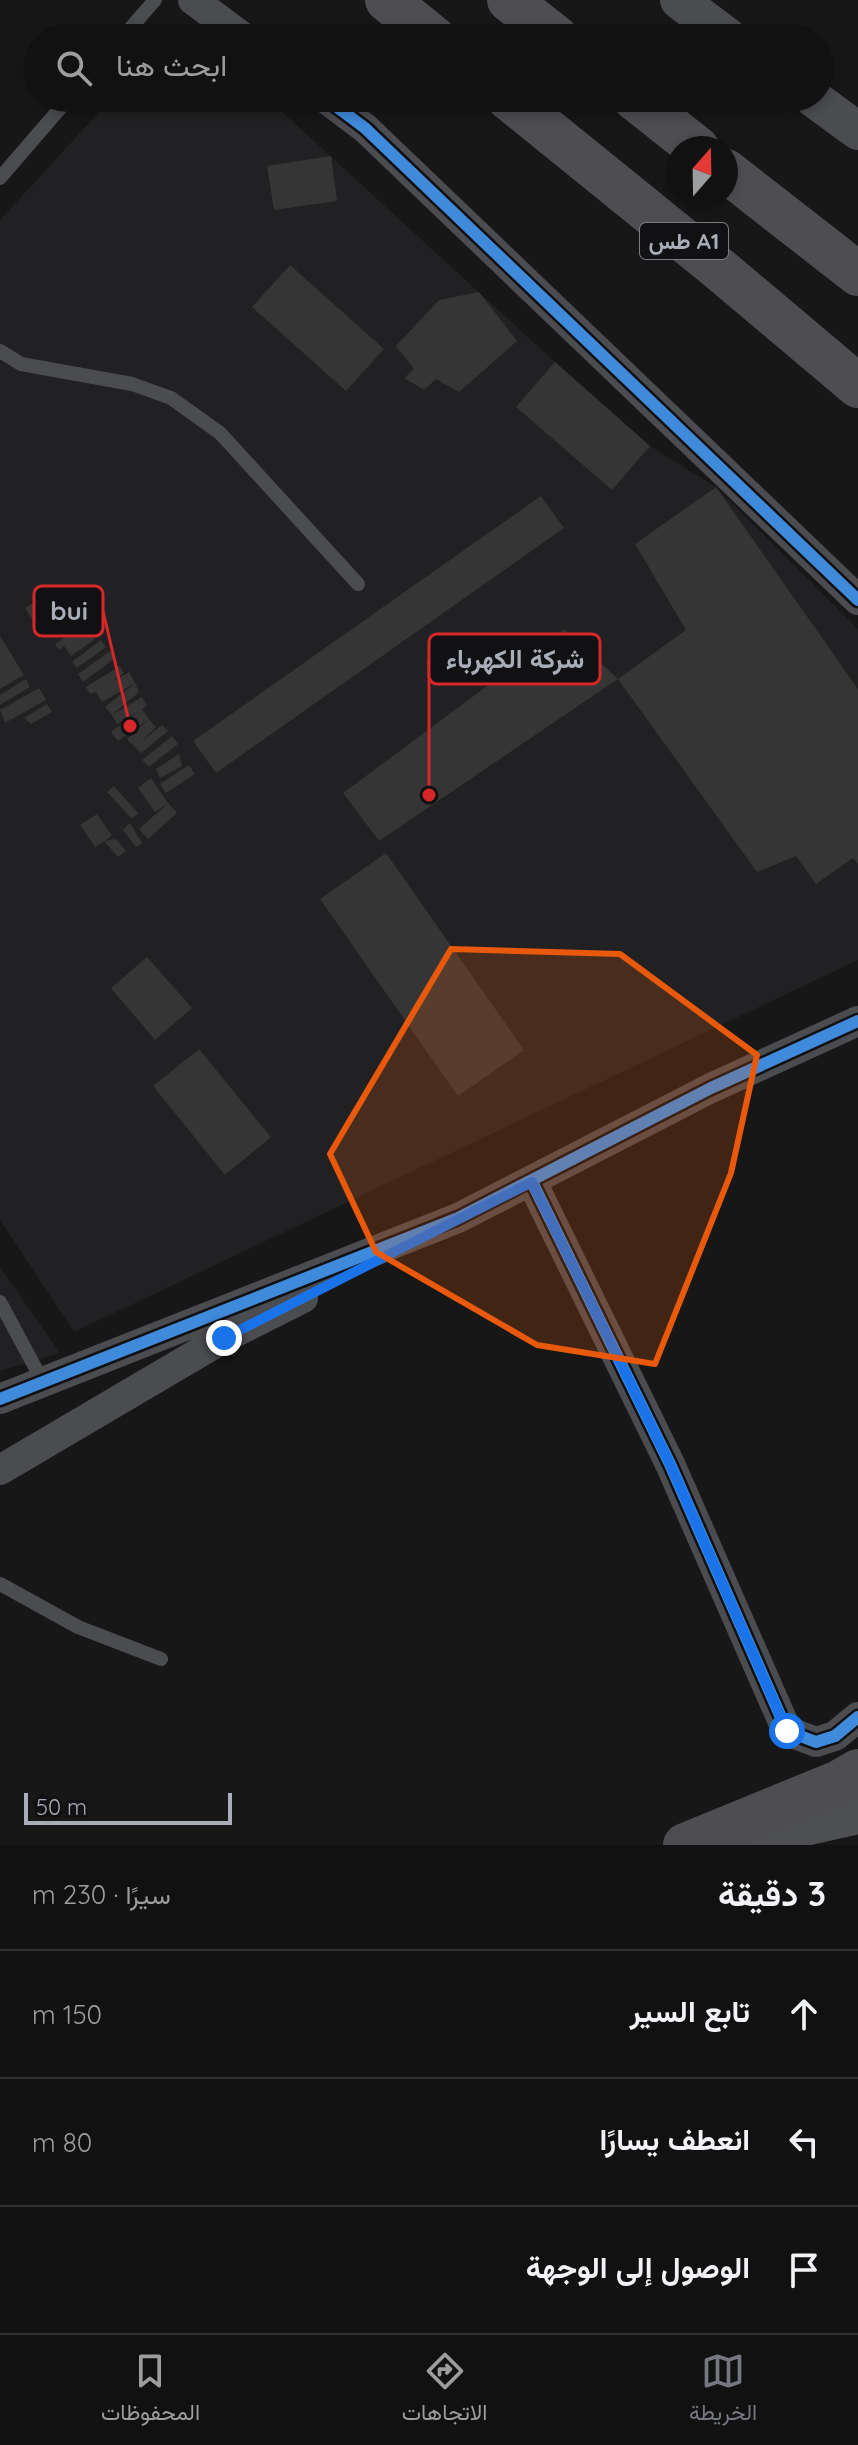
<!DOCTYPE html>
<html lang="ar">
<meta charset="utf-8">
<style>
:root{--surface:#111;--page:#1e1f1f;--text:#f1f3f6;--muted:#9c9d9f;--line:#303131;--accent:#757880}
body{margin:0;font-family:Quicksand,Vazirmatn,sans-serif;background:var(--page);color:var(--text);direction:rtl}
.compass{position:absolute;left:666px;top:136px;width:72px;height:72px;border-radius:50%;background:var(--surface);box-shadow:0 4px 12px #0003;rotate:20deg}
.scale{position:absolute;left:24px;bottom:20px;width:208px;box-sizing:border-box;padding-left:8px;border:4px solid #a8adb8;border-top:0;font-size:22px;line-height:28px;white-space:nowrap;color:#a8adb8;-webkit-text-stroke:6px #111113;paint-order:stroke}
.stop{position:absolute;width:24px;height:24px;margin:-18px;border:6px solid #1a73e8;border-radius:50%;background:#fff}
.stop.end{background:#1a73e8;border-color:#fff;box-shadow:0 2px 8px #0008}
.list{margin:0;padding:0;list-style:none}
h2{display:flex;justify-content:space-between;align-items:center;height:104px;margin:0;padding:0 32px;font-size:34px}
h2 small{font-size:26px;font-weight:400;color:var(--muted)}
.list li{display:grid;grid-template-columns:52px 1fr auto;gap:24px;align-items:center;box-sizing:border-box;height:128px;padding:0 32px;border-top:2px solid var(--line)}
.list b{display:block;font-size:30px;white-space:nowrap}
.list em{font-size:26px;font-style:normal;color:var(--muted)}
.icon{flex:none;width:44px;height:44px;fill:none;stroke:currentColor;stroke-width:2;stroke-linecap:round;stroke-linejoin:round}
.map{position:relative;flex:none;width:858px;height:1845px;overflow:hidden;direction:ltr}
.search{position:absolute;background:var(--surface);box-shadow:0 4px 12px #0003;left:24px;right:24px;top:24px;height:88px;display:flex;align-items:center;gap:20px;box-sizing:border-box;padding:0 28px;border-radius:44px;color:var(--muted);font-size:30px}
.sheet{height:488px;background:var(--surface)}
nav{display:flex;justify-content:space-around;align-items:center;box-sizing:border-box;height:112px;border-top:2px solid var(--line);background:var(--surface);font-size:22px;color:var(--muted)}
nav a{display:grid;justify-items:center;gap:4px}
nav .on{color:var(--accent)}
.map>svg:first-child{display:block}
</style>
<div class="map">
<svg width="858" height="1845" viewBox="0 0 858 1845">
<rect width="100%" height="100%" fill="#171717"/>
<path fill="#212123" d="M112 98H267L555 362 650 446 716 487 858 629V960L74 1332 0 1220V220Z
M0 1267 60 1353 0 1371Z"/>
<path fill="#353536" d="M331 156 337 201 274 210 267 166Z
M290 265 384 349 346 391 252 307Z
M479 292 517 341 459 392 436 379 424 390 404 378 414 369 396 346 439 300Z
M555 362 650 446 612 490 516 407Z
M716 487 858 689V864L853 858 816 884 796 856 757 872 618 679 686 630 635 544Z
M541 496 564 528 216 773 193 741Z
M56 588 63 598 32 619 25 608Z
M85 624 94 640 71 656 64 646 59 650 55 644Z
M564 629 618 679 379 841 343 793Z
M0 636 24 675 0 689Z
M101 640 106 647 77 668 72 662Z
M110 651 115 658 83 682 78 674Z
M120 666 124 673 110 683 129 672 135 683 102 702 96 692 90 694 86 687Z
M26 679 30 687 0 705V695Z
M135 683 139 692 112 715 105 707Z
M39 688 46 700 5 723 0 710Z
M142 697 147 706 142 709 149 719 118 741 111 732 138 712 117 724 112 715Z
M47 704 52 712 31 724 24 718Z
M149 719 156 727 141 742 162 725 168 731 141 753 127 739Z
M172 736 178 744 149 767 142 760Z
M179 754 182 766 160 778 156 769Z
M189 765 195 774 166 793 160 784Z
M151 778 168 803 155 812 138 788Z
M114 786 138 813 132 819 107 792Z
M168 803 177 813 148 839 139 829Z
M97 814 112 836 95 847 80 825Z
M130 823 142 843 136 847 123 830Z
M116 839 126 851 118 857 104 841Z
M386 853 524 1050 458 1096 320 899Z
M147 957 192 1008 155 1040 111 988Z
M199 1049 271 1137 225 1175 153 1086Z"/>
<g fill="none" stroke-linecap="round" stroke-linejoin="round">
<path stroke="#4b4c50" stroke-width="14" d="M122 38 155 0
M0 178 69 98
M0 351 21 364 132 384 171 398 220 433 358 584
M0 1302 43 1382
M0 1584 78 1627 161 1659"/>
<path stroke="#4b4c50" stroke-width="30" d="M193 0 244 38
M325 98 365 128 858 600
M532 1182 670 1464 787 1731 816 1742 835 1736 858 1717
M0 1399 458 1218 711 1088 858 1021
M0 1470 224 1338 303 1298"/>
<path stroke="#4b4c50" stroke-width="38" d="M679 0 729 38
M813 98 858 131"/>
<path stroke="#4d4f52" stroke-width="44" d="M728 1841 858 1812"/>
<path stroke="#4e4e52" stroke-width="44" d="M387 0 434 38
M509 0 557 38
M508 98 718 268 858 386
M634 98 697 148
M726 171 858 274
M685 1845 839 1782 858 1771"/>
<defs>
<path id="cycleway" d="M325 98 365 128 858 600
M532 1182 670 1464 787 1731 816 1742 835 1736 858 1717
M0 1399 458 1218 711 1088 858 1021"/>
</defs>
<use href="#cycleway" stroke="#111113" stroke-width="17"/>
<use href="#cycleway" stroke="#408adc" stroke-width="12"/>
</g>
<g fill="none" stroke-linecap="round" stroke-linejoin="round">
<path stroke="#1a73e8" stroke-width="10" d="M224 1338 532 1182 670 1464 787 1731"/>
</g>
<path fill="#e8590c" fill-opacity="0.2" stroke="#e8590c" stroke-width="6" stroke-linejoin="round" d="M451 949 620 954 757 1055 731 1173 655 1364 537 1345 376 1252 330 1154Z"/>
<g text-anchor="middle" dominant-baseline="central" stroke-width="6" stroke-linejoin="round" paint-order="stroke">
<rect fill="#111113" stroke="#7b7e86" stroke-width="2" x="640" y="223" width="88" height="36" rx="6"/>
<g font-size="22" font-weight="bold" fill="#a8adb8">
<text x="684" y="241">طس A1</text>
</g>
</g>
<path fill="none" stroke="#d62828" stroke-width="3" d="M130 726L103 611M429 795L429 659"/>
<g fill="#d62828" stroke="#111113" stroke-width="3">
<circle cx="130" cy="726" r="8"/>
<circle cx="429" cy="795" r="8"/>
</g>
<g fill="#111113" stroke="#d62828" stroke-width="3">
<rect x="34" y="586" width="69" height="50" rx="8"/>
<rect x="429" y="634" width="171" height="50" rx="8"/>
</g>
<g font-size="26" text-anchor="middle" font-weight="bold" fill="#a8adb8">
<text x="69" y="620">bui</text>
<text x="515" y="668">شركة الكهرباء</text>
</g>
</svg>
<svg class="compass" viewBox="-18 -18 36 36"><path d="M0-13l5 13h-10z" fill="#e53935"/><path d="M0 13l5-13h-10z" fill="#9c9d9f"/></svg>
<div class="scale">50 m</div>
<div class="stop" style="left:787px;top:1731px"></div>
<div class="stop end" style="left:224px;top:1338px"></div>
<div class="search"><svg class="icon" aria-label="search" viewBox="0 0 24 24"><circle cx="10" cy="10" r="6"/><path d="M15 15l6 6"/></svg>ابحث هنا</div>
</div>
<section class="sheet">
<h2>3 دقيقة<small>سيرًا · 230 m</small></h2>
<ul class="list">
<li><svg class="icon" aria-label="ahead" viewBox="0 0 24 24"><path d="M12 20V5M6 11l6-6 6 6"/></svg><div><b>تابع السير</b></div><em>150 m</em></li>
<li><svg class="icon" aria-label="left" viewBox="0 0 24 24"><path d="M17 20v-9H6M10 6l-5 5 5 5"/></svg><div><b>انعطف يسارًا</b></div><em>80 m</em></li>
<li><svg class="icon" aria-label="arrive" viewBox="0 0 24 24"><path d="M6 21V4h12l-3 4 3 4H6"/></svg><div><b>الوصول إلى الوجهة</b></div></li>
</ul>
</section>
<nav>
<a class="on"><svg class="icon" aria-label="map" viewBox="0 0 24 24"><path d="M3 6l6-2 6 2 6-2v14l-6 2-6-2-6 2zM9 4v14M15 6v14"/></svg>الخريطة</a>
<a><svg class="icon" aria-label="directions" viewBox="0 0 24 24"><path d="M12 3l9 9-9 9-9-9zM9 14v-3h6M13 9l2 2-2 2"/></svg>الاتجاهات</a>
<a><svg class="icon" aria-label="saved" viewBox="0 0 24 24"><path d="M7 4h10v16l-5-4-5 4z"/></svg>المحفوظات</a>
</nav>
